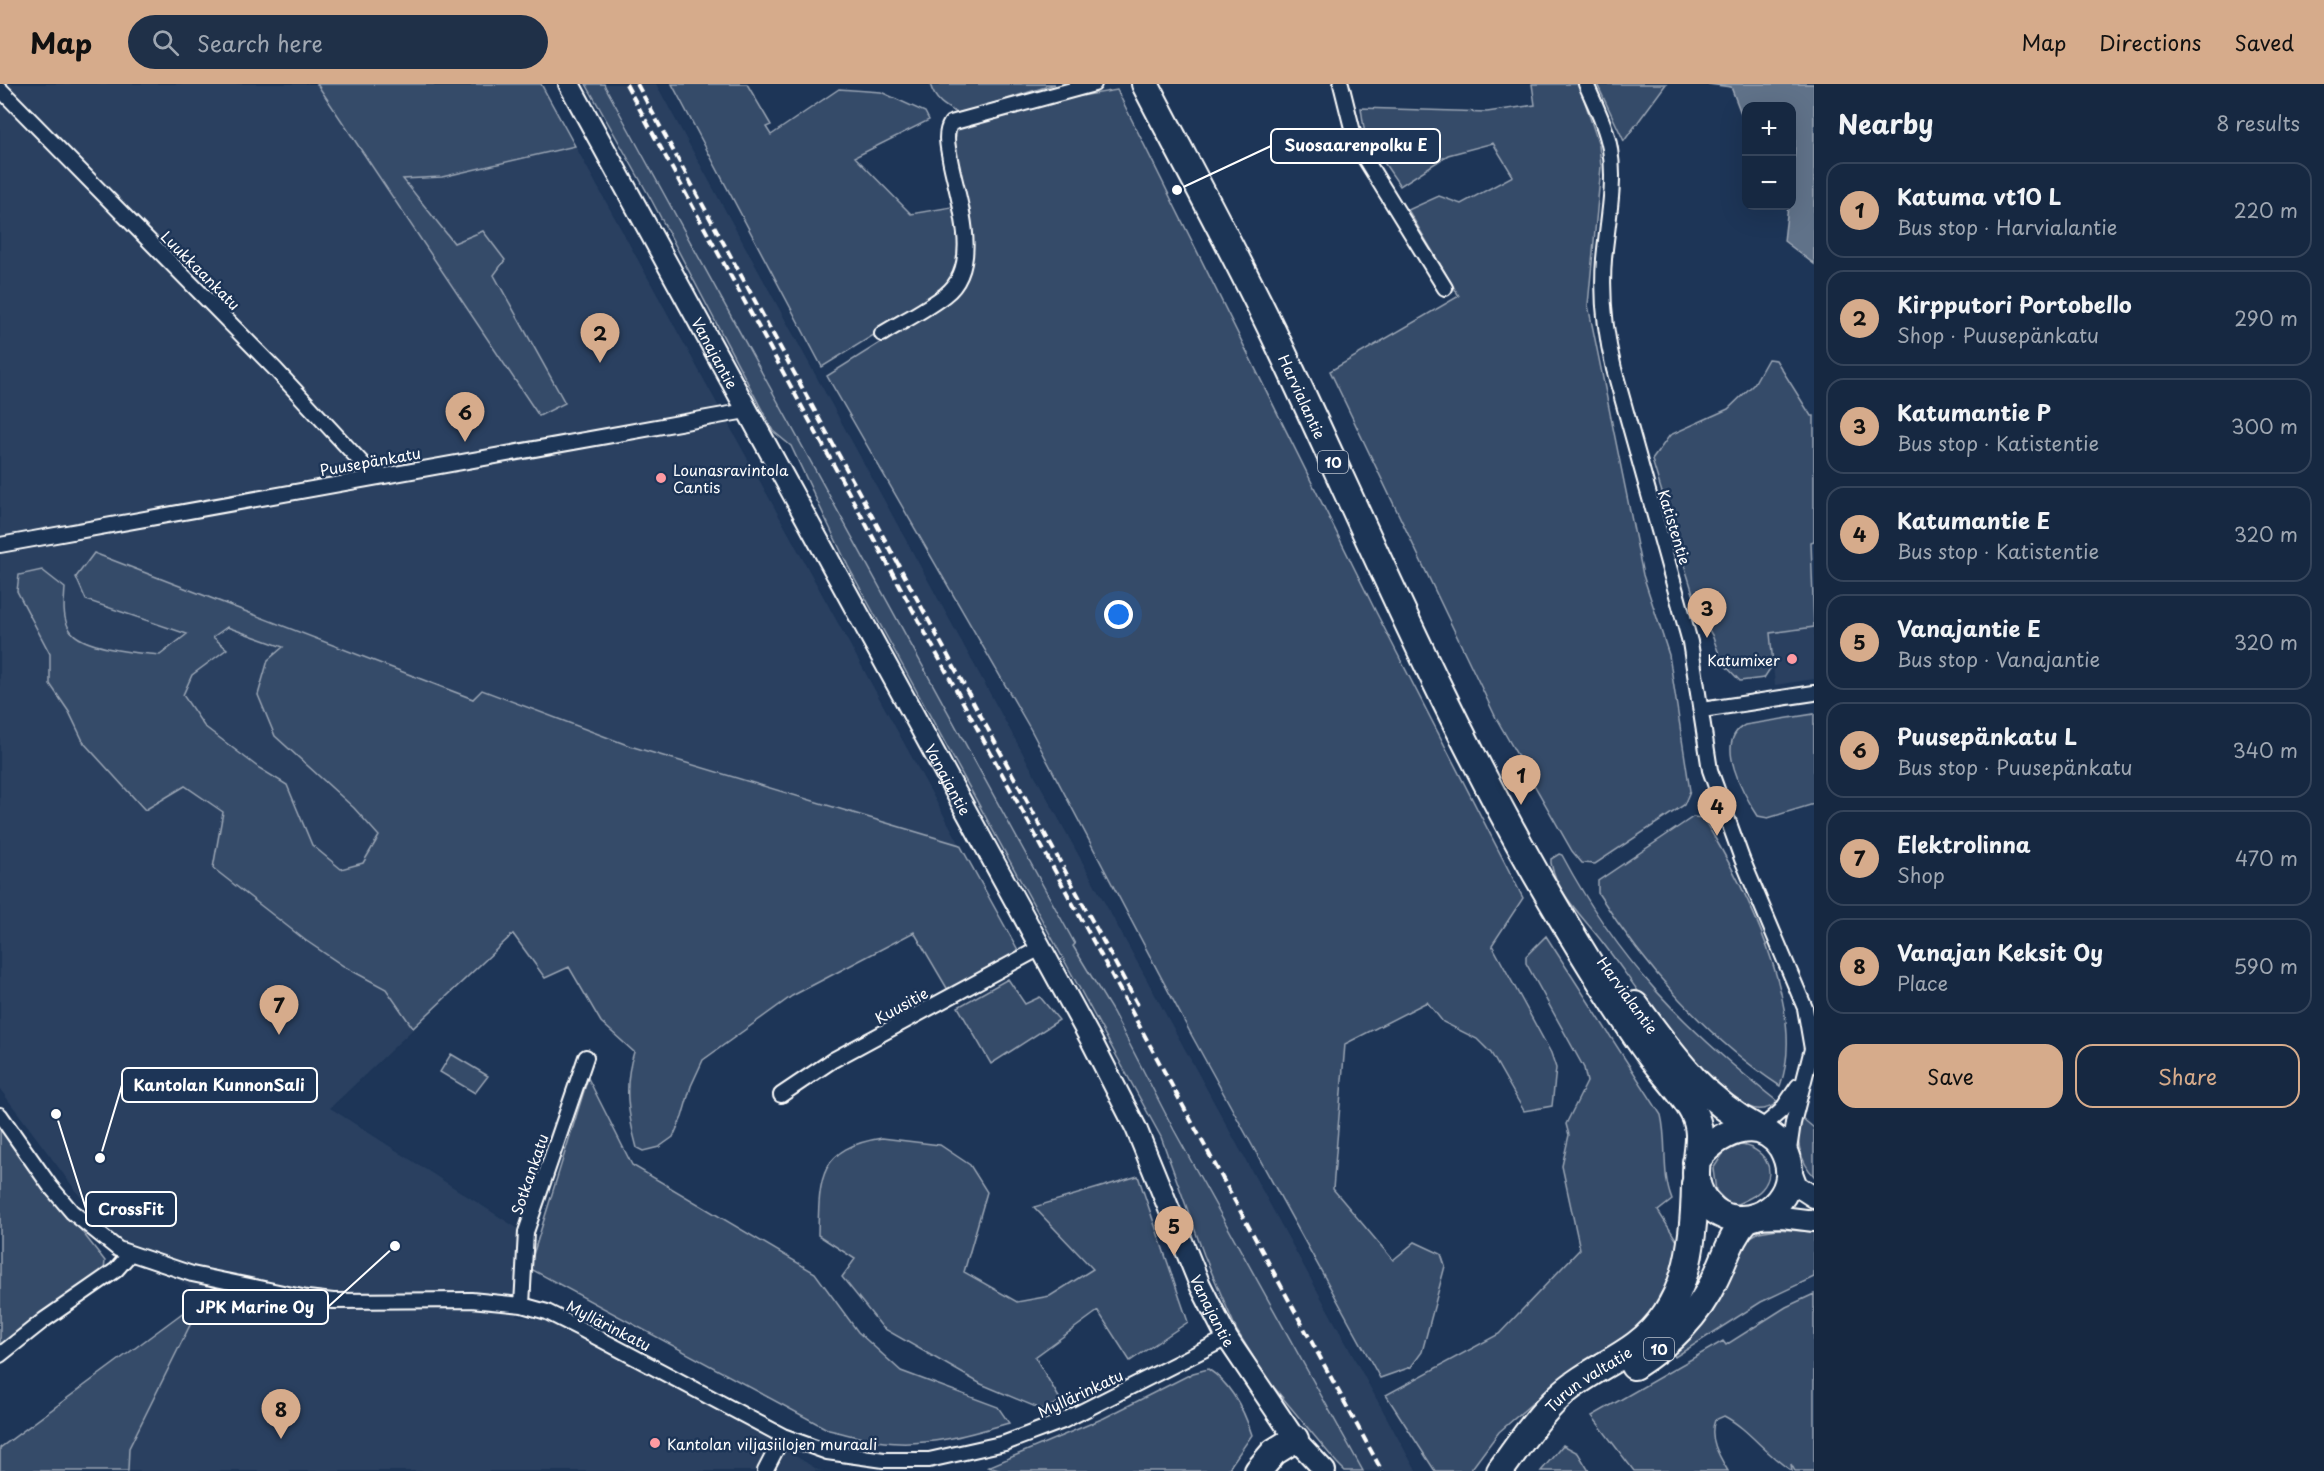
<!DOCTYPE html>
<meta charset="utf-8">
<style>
:root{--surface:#162841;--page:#1f3048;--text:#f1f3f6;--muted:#9ea6b1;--line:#35445a;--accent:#d6ab8b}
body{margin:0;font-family:"Playpen Sans",sans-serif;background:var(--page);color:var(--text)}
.controls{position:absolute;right:18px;top:18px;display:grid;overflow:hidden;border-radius:12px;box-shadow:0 6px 24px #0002}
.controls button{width:54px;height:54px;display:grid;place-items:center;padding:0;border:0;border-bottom:2px solid var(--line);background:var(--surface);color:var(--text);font:30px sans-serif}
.you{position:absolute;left:1119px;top:531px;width:21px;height:21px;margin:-15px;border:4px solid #fff;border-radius:50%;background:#1a73e8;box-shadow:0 0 0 9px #1a73e833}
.badge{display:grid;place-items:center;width:39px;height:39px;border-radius:50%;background:var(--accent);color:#111;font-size:20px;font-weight:700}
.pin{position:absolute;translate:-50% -50px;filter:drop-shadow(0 2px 3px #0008)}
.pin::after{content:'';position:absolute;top:32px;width:21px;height:18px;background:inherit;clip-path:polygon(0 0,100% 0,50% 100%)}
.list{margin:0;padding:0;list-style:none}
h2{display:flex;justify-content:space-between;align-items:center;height:78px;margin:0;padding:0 24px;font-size:26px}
h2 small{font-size:20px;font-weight:400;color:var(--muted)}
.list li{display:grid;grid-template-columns:39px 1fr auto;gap:18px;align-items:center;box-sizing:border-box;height:96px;margin:0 12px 12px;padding:0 12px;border:2px solid var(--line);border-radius:18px}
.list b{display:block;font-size:22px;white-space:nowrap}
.list p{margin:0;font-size:20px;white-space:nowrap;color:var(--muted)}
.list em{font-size:20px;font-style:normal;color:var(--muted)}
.actions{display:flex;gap:12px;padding:18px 24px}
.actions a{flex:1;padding:14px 0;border:2px solid var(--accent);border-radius:18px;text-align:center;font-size:21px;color:var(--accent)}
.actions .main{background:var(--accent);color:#111}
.icon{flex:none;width:33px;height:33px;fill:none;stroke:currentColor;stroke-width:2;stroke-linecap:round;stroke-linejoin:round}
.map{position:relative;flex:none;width:1814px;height:1387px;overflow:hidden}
header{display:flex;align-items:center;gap:36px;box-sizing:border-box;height:84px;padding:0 30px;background:var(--accent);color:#111}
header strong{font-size:28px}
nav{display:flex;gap:33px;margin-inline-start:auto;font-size:21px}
.search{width:420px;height:54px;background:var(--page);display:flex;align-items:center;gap:15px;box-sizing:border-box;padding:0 21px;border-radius:33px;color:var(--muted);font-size:22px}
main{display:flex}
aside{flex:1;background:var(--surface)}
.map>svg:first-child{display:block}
</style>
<header>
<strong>Map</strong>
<div class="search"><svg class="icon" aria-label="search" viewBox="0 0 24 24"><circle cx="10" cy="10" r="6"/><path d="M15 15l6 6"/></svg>Search here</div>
<nav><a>Map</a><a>Directions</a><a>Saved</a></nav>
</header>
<main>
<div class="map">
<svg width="1814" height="1387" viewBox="0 0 1814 1387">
<rect width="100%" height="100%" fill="#1d3557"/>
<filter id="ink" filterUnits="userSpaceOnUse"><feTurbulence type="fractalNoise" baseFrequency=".0167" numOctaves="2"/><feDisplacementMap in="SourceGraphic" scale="12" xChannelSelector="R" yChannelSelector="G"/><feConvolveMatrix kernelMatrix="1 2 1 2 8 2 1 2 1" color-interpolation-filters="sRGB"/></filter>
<g filter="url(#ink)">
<path fill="#2a4161" d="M0 0H541L986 808 792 912 703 976 653 984 601 938 569 883 545 894 513 850 330 1024 537 1157 516 1231 550 1238 754 1346 818 1386 824 1387H128L129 1364 204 1213 106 1147 0 1005Z
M605 0H656L1416 1387H1363L1176 1047 1113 928 1072 861 1075 859Z
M1814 543V595L1775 601 1770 549Z"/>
<path fill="#364b69" stroke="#9aa5b4" stroke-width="1.5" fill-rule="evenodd" d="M317 0H541L575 62 442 93 403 95 454 159 483 147 505 176 494 191 565 319 539 332Z
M586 0H604L606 4 1075 860 1073 862 1113 928 1174 1046 1363 1387H1345L1337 1379 1267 1295 1237 1247 1204 1171 1161 1053 848 482 791 362 773 347 652 117Z
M672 0H747L771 41 766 43 771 51 839 5 881 8 925 28 929 36 855 73 911 130 957 122C963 151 965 184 945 207L822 283Z
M930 0H1055L959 30C944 22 935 17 930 0Z
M1532 0H1579L1599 61 1601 83 1588 221 1643 491 1669 571 1690 707 1684 721 1595 780 1582 779 1572 767 1496 634 1330 287 1459 212 1408 126 1439 112 1461 120 1513 92 1493 59 1448 71 1400 102 1365 51 1361 24 1487 28 1535 21Z
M1597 0H1666L1624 57Z
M1117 6 1376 528 1523 814 1492 861 1551 969 1556 984 1552 1022 1524 1027 1491 969 1477 955 1443 938 1427 918 1345 960 1333 1105 1393 1176 1415 1158 1441 1170 1445 1182 1422 1268 1411 1283 1380 1294 1192 952 1031 646 827 292 950 215 963 200 970 173 953 50 956 43 1069 14Z
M1768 275 1776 276 1811 332H1814V457L1811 458 1814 543 1770 549 1773 580 1764 594 1740 597 1722 578 1712 551 1699 529 1652 376 1670 351 1728 325 1754 300Z
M94 469 473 615 482 606 630 662 960 761 1018 866 1016 871 948 906 914 848 792 912 703 976 691 1002 682 1033 673 1053 659 1063 643 1067 637 1064C628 1031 623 1001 634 968L601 938 569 883 545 894 513 850 413 944 386 905 345 883 305 856 213 784 223 728 185 702 145 726 84 659 69 628 50 600V570L17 507 19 491 42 486 65 504C64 518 62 534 70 546 82 565 139 569 160 571L187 550 86 516 76 493ZM227 543 283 563 268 576 258 611 275 652 354 724 379 752 363 779 341 785 312 761 287 701 259 684 204 642 183 611 192 591 227 565 213 553Z
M1814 630V720L1768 734 1758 732C1744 711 1713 657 1745 641Z
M1693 733 1703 734C1743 799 1809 926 1780 1002 1707 954 1645 883 1598 809V797Z
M1559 770 1562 771C1619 878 1684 944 1778 1018 1769 1025 1760 1028 1749 1023 1701 1004 1636 902 1603 859 1585 835 1557 810 1551 779V775Z
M1546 852 1661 1031C1668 1060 1661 1088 1672 1116L1658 1127 1679 1160 1677 1180 1642 1243 1567 1289 1499 1348 1470 1387H1435L1386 1311 1499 1250 1580 1165 1562 1082 1569 1051 1566 1040 1587 998 1584 984 1526 879V872Z
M1008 895 1025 920 1040 913 1059 936 991 980 958 923Z
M451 970 488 992 475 1009 440 988Z
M588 994 632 1081 815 1189 858 1248 901 1287 998 1323 1009 1339C968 1351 928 1363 884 1358 866 1356 847 1350 829 1346L529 1184Z
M1802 1034 1814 1044V1092C1801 1079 1793 1052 1802 1034Z
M0 1043 105 1177 104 1187 0 1266Z
M882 1054 940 1061 970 1081 987 1108 964 1188 1017 1218 1050 1212 1093 1185 1034 1123 1138 1092 1188 1238 1130 1277 1098 1227 1035 1273 1061 1317 1043 1326 981 1300 883 1244 842 1193 855 1175 818 1151C819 1095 818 1064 882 1054Z
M1740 1061C1762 1063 1779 1085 1762 1105 1755 1114 1741 1117 1732 1123L1716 1107 1713 1085 1724 1068Z
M1777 1145 1814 1148V1193L1761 1218 1675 1273 1672 1268 1717 1218 1749 1154 1759 1148Z
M1814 1210V1387H1795L1791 1380 1792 1387C1766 1371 1749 1345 1724 1332L1715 1336C1708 1354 1719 1372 1728 1387H1634L1592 1332 1723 1257 1726 1261 1786 1223Z
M204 1213 129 1364 128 1387H0V1364Z
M1208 1285C1230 1299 1244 1326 1252 1351L1227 1387H1002L988 1383 1104 1334 1193 1289Z
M1563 1361 1578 1369 1589 1387H1541Z"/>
<path fill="#617289" stroke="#a0aab8" stroke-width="1.5" d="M1708 0H1814V180L1784 157 1788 122H1792L1795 55 1792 52V22H1746V34L1742 32 1731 3Z"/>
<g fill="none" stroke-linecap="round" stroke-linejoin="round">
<defs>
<path id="street" d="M1341 0 1356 60 1445 204
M1586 0C1595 21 1606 42 1610 65 1616 101 1607 140 1604 175 1601 214 1605 248 1614 285L1690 558 1710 686 1742 775 1805 924 1812 965 1793 1039 1788 1073
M0 5 276 286 375 393
M882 250C903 237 926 226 945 211 984 181 957 114 950 75 948 63 944 50 951 39L1094 0
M0 461 746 327
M1702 626 1814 609
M781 1011 833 976 1040 864
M0 1031 50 1102 72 1128 118 1165 192 1190 307 1214 333 1217 471 1216 522 1221 547 1228 585 1247 783 1352 827 1368 884 1376H929L1005 1359 1063 1337 1227 1254
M1760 1045 1781 1027 1798 1002
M522 1221 526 1148 586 973
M0 1271 44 1236 116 1186 130 1170
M765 1387 783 1352"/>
<g id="secondary">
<path id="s1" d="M569 0 1090 954 1136 1044 1200 1201 1227 1254 1295 1355 1325 1387"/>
<path d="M1789 1082 1797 1102 1814 1113"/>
<path d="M1755 1134 1782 1133 1814 1137"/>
</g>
<g id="highway">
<path id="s2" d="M1145 0C1190 87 1238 174 1280 263 1363 439 1439 619 1535 788 1569 847 1604 906 1643 962 1658 984 1681 1006 1693 1028 1711 1061 1680 1091 1709 1121 1736 1151 1785 1129 1789 1093 1790 1083 1787 1073 1782 1064 1760 1028 1713 1050 1696 1078"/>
<path d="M1635 921C1673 972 1701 1014 1758 1045"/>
<path d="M1634 1282C1667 1261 1697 1233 1714 1197 1725 1176 1730 1153 1747 1135"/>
<path d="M1258 1387 1274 1368 1295 1355"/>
<path id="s3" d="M1500 1387C1519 1361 1536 1334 1560 1312 1582 1291 1612 1279 1636 1261 1688 1222 1694 1160 1695 1100"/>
</g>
</defs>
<use href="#street" stroke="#fff" stroke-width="18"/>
<use href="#secondary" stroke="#fff" stroke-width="24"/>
<use href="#highway" stroke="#fff" stroke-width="30"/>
<use href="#street" stroke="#1d3557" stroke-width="14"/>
<use href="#secondary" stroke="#1d3557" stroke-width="20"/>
<use href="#highway" stroke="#1d3557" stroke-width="26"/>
<path stroke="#fff" stroke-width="4" stroke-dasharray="9 4.5" stroke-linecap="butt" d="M626 0 1382 1387
M637 0 1139 923"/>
</g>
</g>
<g fill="#ff9aa2" stroke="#1d3557" stroke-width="2">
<circle cx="661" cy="394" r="6"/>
<circle cx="1792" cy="575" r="6"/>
<circle cx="655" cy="1359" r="6"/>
</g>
<g text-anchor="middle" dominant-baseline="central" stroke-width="5" stroke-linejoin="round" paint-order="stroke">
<g fill="#1d3557" stroke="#bbc2cd" stroke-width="1.5">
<rect x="1318" y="367" width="30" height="22" rx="4.5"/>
<rect x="1644" y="1254" width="30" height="22" rx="4.5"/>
</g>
<g font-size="14" font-weight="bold" fill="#fff">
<text x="1333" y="378">10</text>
<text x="1659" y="1265">10</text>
</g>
<g font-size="15" fill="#fff" stroke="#1d3557">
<text transform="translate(201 186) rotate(45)">Luukkaankatu</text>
<text stroke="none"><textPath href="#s1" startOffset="306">Vanajantie</textPath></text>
<text stroke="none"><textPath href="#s2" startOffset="350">Harvialantie</textPath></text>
<text transform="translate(370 377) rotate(-10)">Puusepänkatu</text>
<text transform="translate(1675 443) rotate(73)">Katistentie</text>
<text stroke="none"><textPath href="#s1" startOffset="792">Vanajantie</textPath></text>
<text transform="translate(1628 911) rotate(54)">Harvialantie</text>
<text transform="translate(901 921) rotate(-29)">Kuusitie</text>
<text transform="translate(529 1090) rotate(-71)">Sotkankatu</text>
<text stroke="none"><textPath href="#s1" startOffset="1386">Vanajantie</textPath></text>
<text transform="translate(609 1241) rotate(27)">Myllärinkatu</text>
<text stroke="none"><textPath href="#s3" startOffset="129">Turun valtatie</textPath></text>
<text transform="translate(1080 1309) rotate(-25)">Myllärinkatu</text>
</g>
<g font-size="15" fill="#fff" stroke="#1d3557" text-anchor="start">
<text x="673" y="385">Lounasravintola<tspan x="673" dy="17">Cantis</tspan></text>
<text x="1780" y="575" text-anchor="end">Katumixer</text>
<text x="667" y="1359">Kantolan viljasiilojen muraali</text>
</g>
</g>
<path fill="none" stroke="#fff" stroke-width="2" d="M1177 106L1271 62M100 1074L122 1001M56 1030L86 1125M395 1162L328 1223"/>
<g fill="#fff" stroke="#1d3557" stroke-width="2">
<circle cx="1177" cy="106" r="6"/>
<circle cx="100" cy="1074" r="6"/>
<circle cx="56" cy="1030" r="6"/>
<circle cx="395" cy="1162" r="6"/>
</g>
<g fill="#1d3557" stroke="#fff" stroke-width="2">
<rect x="1271" y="45" width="169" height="34" rx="6"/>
<rect x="122" y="984" width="195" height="34" rx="6"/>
<rect x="86" y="1108" width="90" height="34" rx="6"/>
<rect x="183" y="1206" width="145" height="34" rx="6"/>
</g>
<g font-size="16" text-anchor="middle" font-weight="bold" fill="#fff">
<text x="1356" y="67">Suosaarenpolku E</text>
<text x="219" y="1007">Kantolan KunnonSali</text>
<text x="131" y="1131">CrossFit</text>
<text x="255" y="1229">JPK Marine Oy</text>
</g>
</svg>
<div class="controls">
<button>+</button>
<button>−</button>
</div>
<div class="you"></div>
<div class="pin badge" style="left:1521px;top:721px">1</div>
<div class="pin badge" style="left:600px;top:279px">2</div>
<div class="pin badge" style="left:1707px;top:554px">3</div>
<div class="pin badge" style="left:1717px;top:752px">4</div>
<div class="pin badge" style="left:1174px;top:1172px">5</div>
<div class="pin badge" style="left:465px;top:358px">6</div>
<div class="pin badge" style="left:279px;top:951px">7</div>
<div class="pin badge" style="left:281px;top:1355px">8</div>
</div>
<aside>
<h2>Nearby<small>8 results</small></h2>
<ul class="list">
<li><span class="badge">1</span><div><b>Katuma vt10 L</b><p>Bus stop · Harvialantie</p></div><em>220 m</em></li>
<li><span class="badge">2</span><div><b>Kirpputori Portobello</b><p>Shop · Puusepänkatu</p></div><em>290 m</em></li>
<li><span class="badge">3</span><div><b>Katumantie P</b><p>Bus stop · Katistentie</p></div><em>300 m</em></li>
<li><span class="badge">4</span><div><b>Katumantie E</b><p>Bus stop · Katistentie</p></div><em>320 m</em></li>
<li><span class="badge">5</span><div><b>Vanajantie E</b><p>Bus stop · Vanajantie</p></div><em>320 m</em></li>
<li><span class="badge">6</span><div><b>Puusepänkatu L</b><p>Bus stop · Puusepänkatu</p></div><em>340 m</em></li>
<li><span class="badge">7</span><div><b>Elektrolinna</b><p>Shop</p></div><em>470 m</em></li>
<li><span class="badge">8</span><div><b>Vanajan Keksit Oy</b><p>Place</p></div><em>590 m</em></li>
</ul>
<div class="actions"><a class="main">Save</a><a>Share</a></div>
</aside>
</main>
